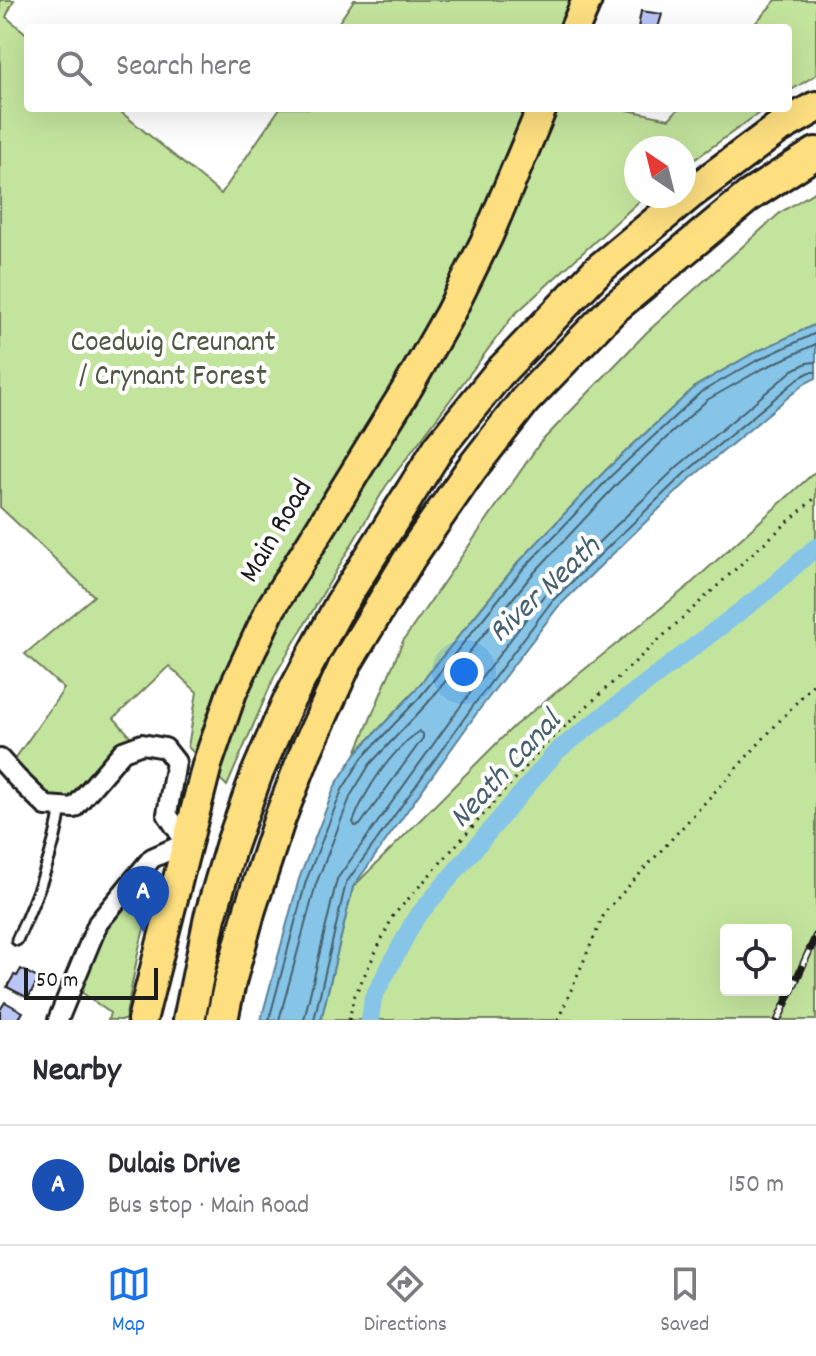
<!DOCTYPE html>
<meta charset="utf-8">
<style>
:root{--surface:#fff;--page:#f7f7f7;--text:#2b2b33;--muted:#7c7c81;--line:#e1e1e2;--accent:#1a73e8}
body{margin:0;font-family:Dekko,sans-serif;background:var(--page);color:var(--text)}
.controls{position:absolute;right:24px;bottom:24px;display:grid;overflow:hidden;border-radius:8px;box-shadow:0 8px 32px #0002}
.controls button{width:72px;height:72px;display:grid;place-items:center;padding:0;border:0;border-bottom:2px solid var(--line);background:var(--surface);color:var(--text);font:40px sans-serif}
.compass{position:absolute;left:624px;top:136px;width:72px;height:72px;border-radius:50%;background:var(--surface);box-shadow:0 8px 32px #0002;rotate:325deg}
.scale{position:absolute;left:24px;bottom:20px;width:134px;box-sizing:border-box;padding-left:8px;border:4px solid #1c1c1c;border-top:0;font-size:22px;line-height:28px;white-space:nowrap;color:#1c1c1c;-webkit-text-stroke:6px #fff;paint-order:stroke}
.you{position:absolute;left:464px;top:672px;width:28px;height:28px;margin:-20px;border:6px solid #fff;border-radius:50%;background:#1a73e8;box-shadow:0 0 0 12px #1a73e833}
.badge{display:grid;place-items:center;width:52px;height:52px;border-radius:50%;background:var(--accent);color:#fff;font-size:26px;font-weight:700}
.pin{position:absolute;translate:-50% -66px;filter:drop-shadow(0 2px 4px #0008)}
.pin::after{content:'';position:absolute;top:42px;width:28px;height:24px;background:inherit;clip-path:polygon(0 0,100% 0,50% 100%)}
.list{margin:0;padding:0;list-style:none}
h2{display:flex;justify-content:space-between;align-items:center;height:104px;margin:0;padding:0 32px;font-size:34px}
h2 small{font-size:26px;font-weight:400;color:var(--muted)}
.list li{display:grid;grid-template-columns:52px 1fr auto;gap:24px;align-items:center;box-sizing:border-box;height:120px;padding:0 32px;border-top:2px solid var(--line)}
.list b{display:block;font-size:30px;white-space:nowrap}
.list p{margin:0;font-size:26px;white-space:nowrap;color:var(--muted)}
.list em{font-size:26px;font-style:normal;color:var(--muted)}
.icon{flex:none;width:44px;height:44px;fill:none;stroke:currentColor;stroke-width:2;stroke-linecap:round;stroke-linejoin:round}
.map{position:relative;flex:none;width:816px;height:1020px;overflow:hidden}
.search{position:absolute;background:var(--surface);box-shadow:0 8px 32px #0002;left:24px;right:24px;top:24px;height:88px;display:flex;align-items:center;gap:20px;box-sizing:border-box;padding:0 28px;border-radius:8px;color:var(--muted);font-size:30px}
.sheet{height:224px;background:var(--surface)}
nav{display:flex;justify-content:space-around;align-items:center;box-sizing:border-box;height:112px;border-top:2px solid var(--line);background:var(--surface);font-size:22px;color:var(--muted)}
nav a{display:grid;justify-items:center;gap:4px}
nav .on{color:var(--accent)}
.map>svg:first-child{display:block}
</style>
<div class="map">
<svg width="816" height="1020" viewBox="0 0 816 1020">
<rect width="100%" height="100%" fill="#fff"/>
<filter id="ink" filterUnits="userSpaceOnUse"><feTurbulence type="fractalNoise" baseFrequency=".0125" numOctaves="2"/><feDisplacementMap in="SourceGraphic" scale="16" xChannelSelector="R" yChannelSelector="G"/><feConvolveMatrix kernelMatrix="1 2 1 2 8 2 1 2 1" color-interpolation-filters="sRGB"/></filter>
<g filter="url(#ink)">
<path fill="#c3e49d" stroke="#70805c" stroke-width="2" fill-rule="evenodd" d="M0 0H14L6 17 28 35V108H116L221 194 280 108H619L669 119 679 108H766L684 167V148H636V196H645L513 316 386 486 275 675 227 786 188 747 197 692 169 666 114 718 131 737 123 751 74 808 46 806 8 769 64 689 25 654 94 596 0 507Z
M354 0H575L564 28H335Z
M776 0H816V75L788 92V28H751Z
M816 191V324L752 354 696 386 606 470 517 564 413 693 356 753 403 641 540 443 647 332 781 212Z
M816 471V1020H321L353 887 514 726 686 588ZM726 930H786V990H726Z
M152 898 139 948 125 1020H108L110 1013 73 986 121 900 129 909Z"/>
<path fill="#86c5e7" stroke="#5c8196" stroke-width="2" d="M816 324V378L804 384 690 479 558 607 479 710 353 887 321 1020H261L299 879 335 786 356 753 413 693 517 564 606 470 696 386 752 354Z"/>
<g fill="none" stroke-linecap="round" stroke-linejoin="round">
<path stroke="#46606d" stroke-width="2" d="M419 731 423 734V738L360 825 355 826 353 822C366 788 390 753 419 731Z
M269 1020 306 881 342 790 362 758 419 698 523 569 612 475 701 392 756 361 816 333
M279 1020 316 884 351 795 370 764 426 705 531 576 619 482 707 400 760 370 816 344
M304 1020 337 879 465 700 545 594 678 466 793 370 807 363 816 362
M314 1020 346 883 473 706 552 601 685 473 799 378 810 372H816"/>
<path stroke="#86c5e7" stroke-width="18" d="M370 1020 373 998 415 919 557 751 767 591 816 547"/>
</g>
<path fill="#b9c6f6" stroke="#1c1c1c" stroke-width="2" d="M641 11 662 14 658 28H638Z
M21 969 39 979 28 998 7 987 14 975 17 976Z
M5 1002 23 1012 18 1020H0V1010Z"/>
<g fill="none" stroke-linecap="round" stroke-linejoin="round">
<defs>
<path id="service" d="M17 940C36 898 54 854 61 807"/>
<path id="minor" d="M0 759 17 778 46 806 74 808 123 751 142 744 165 748 176 762 167 814 186 843 152 858 98 923 58 1020"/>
<path id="primary" d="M575 28 587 0
M142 1020 207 765 232 692 271 608 408 387 450 313 488 236 542 108"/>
<path id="trunk" d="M189 1020 210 917 231 846 256 776 287 704 340 605 439 447 499 373 598 270 691 193 777 129 816 107
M222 1020 230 982 250 909 280 818 306 751 345 665 411 556 472 468 525 400 612 310 749 196 816 153"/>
</defs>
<use href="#service" stroke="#1c1c1c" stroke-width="15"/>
<use href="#minor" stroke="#1c1c1c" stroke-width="24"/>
<use href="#primary" stroke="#1c1c1c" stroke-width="34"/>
<use href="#trunk" stroke="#1c1c1c" stroke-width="36"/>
<path stroke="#1c1c1c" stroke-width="3" stroke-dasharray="2 6" stroke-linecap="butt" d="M349 1020 354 997 393 916 547 743 753 553 816 497
M558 1020 605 912 816 681"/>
<use href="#service" stroke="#fff" stroke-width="9"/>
<use href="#minor" stroke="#fff" stroke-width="18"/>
<use href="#primary" stroke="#fddf80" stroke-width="28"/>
<use href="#trunk" stroke="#fddf80" stroke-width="30"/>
<defs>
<path id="rail" d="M778 1020 816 936"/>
</defs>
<use href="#rail" stroke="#1c1c1c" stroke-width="8"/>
<use href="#rail" stroke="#fff" stroke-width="5" stroke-dasharray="15" stroke-linecap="butt"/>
</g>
</g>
<g text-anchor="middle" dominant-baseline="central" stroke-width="8" stroke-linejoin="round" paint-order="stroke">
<g font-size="30" fill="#4e5843" stroke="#fff">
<text x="173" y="344">Coedwig Creunant<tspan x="173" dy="34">/ Crynant Forest</tspan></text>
</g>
<g font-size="30" fill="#1c1c1c" stroke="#fff">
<text transform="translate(278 532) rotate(-59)">Main Road</text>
</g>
<g font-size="32" font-style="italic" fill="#46606d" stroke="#fff">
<text transform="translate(546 591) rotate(-43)">River Neath</text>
<text transform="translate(507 771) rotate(-47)">Neath Canal</text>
</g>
</g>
</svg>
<div class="controls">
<button><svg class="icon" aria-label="locate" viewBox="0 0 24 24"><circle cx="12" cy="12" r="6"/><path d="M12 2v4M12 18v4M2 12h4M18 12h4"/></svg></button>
</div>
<svg class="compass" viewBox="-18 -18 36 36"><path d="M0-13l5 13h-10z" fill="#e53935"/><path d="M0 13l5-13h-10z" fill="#7c7c81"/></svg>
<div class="scale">50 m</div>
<div class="you"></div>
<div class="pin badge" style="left:143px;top:932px;background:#1a4fb4">A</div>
<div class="search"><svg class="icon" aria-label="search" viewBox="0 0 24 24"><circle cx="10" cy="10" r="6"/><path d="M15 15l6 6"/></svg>Search here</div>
</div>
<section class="sheet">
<h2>Nearby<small></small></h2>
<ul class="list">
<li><span class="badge" style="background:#1a4fb4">A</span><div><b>Dulais Drive</b><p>Bus stop · Main Road</p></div><em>150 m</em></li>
</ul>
</section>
<nav>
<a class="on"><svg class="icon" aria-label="map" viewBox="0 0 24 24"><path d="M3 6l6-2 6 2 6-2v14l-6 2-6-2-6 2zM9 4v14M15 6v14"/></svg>Map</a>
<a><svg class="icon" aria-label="directions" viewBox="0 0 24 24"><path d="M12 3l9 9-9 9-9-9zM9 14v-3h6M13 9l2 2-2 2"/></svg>Directions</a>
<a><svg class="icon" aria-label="saved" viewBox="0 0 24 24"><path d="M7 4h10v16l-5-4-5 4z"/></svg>Saved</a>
</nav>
